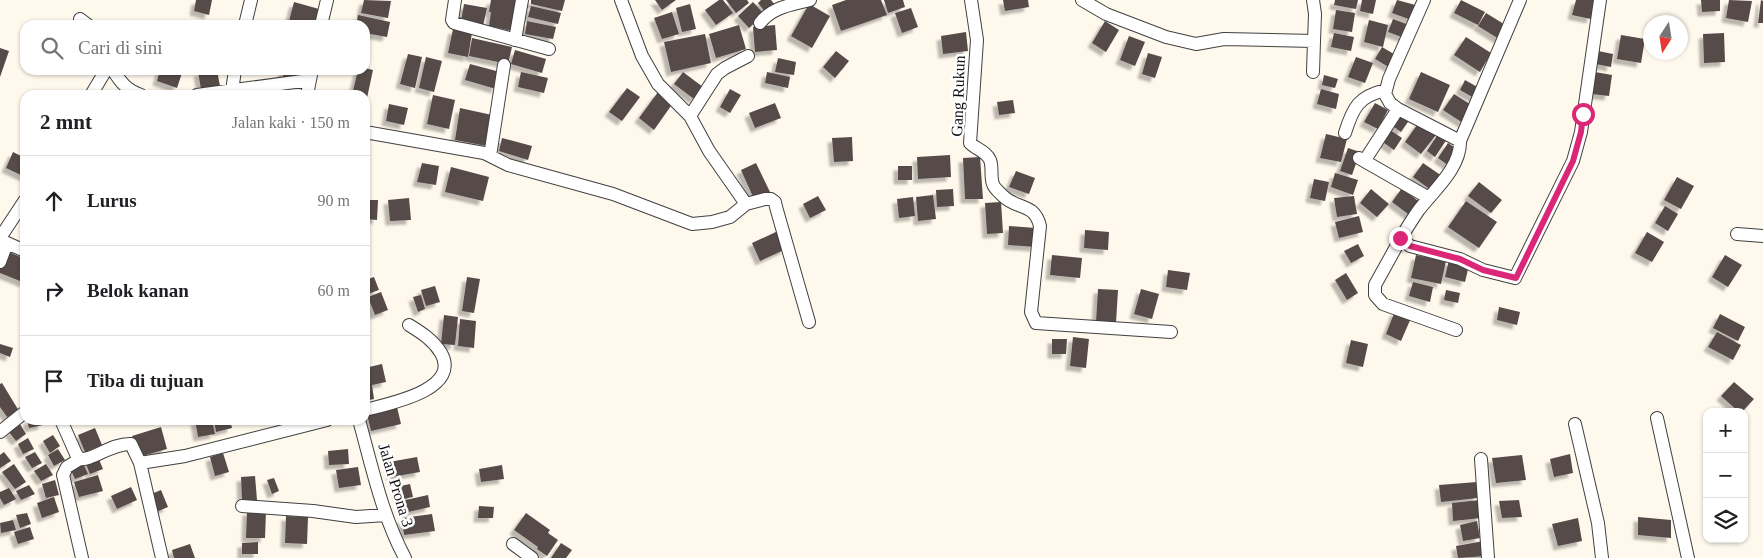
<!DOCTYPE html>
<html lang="id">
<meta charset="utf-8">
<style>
:root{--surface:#fff;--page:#f2f2f2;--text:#202124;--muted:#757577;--line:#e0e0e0}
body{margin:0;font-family:"Times New Roman",serif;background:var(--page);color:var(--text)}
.controls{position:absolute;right:15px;bottom:15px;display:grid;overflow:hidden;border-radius:10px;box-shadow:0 1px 4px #0004}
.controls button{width:45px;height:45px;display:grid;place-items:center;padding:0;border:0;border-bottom:1px solid var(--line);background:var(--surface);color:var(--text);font:25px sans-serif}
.compass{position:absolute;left:1643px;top:15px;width:45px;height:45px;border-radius:50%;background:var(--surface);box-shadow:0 1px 4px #0004;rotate:192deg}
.stop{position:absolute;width:15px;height:15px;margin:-11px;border:4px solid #db2777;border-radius:50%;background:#fff}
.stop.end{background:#db2777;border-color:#fff;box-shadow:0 1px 5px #0008}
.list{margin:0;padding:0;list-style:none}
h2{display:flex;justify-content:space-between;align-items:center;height:65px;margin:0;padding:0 20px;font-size:21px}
h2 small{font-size:16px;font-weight:400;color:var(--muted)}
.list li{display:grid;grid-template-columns:32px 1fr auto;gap:15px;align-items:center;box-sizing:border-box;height:90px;padding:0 20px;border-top:1px solid var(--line)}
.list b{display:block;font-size:19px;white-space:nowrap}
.list em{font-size:16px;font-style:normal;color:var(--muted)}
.icon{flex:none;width:28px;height:28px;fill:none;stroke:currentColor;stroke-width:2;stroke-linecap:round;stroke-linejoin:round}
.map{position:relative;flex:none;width:1763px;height:558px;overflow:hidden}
.search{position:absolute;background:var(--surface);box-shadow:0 1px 4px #0004;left:20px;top:20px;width:350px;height:55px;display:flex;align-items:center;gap:12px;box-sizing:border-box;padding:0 18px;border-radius:15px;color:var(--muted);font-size:19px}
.panel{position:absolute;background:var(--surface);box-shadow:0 1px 4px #0004;left:20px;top:90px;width:350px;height:335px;border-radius:15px}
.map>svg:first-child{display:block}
</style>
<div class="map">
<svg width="1763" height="558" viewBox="0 0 1763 558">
<defs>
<filter id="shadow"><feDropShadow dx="-4.5" dy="4.5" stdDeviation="1" flood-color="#0004"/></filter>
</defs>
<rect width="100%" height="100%" fill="#fff8ec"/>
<path fill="#564b49" filter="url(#shadow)" d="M196 0H212L209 15 194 11Z
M364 0 391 1 388 18 361 13Z
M491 0H517L512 31 489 26 491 12H489Z
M531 0H565L562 11 531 4Z
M655 0H676L662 10Z
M719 0H723L733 13 716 25 705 10Z
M726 0H747L749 3 736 13Z
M761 0H771L775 5 766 13 758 3Z
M846 0H881L887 15 841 31 832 5Z
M884 0H903L905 7 888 13Z
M1003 0H1028L1029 7 1005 11Z
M1335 0H1358L1356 9 1334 5Z
M1362 0H1376L1373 14 1360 11Z
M1397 0 1419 6 1414 21 1392 13Z
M1461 0 1485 12 1478 25 1454 13Z
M1576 0H1596L1591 19 1572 15Z
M1701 0H1720V11L1702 12Z
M1729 0 1752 1 1748 22 1726 18Z
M1761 0 1763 1V23H1758Z
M294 2 319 9 315 25H288Z
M753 2 764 14 749 28 738 16Z
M464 4 487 8 483 26 461 21Z
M690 4 696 29 682 32 676 8Z
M809 4 830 16 812 48 791 36Z
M531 6 561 13 558 24 528 17Z
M911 8 918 27 902 33 895 13Z
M1336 10 1355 13 1352 32 1333 29Z
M672 12 679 34 662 39 654 18Z
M1486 13 1507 26 1499 39 1478 26Z
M358 15 390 22 387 37 365 33V25H356Z
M1393 19 1412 26 1407 39 1388 32Z
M1369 20 1388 25 1383 47 1364 42Z
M527 21 556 27 553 39 525 34Z
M1105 21 1119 30 1106 52 1092 43Z
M739 25 746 49 716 58 709 34Z
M775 25 777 50 755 52 753 27Z
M453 29 472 33 468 57 448 53Z
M966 32 968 51 943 54 941 36Z
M1334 33 1354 37 1351 51 1331 47Z
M1724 33 1725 62 1704 63 1703 34Z
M705 34 711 63 671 72 664 42Z
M1621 35 1645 39 1641 63 1617 59Z
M1129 36 1145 42 1135 66 1120 60Z
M1466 37 1491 53 1480 72 1454 55Z
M472 38 512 47 508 64 469 56Z
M1382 47 1399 57 1392 69 1375 59Z
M0 48 9 51 0 77Z
M515 50 546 59 542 73 511 64Z
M836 51 849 61 835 78 823 67Z
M1598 51 1613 54 1611 67 1596 64Z
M1148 53 1162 57 1155 78 1142 74Z
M408 54 422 57 415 88 400 84Z
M426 57 442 61 434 92 419 88Z
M1356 57 1373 63 1365 83 1348 77Z
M778 58 796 62 794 75 775 72Z
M470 64 500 72 496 89 465 80Z
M365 68 373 70 367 98H365V95H352L358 70H365Z
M160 70H183L177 88 157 81Z
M209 70H217L220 86 201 89 198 72Z
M282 70H305L306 76 284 80Z
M521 72 548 78 544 93 518 87Z
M683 72 703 87 694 99 674 84Z
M767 72 790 77 788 88 765 83Z
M1421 72 1450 85 1438 112 1409 99Z
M1595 72 1612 75 1609 96 1592 94Z
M1324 75 1338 79 1335 88 1322 85Z
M1465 80 1481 89 1476 99 1460 90Z
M627 88 640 97 622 121 609 112Z
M730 89 741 95 730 113 720 107Z
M1321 89 1339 94 1336 109 1317 104Z
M658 92 673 103 654 130 639 118Z
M1454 94 1473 106 1463 123 1443 110Z
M433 95 455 100 449 129 427 124Z
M1013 100 1015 113 999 115 997 102Z
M775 103 781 118 755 128 749 113Z
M1375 103 1388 110 1378 129 1364 122Z
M389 104 408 108 404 125 386 121Z
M460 108 492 115 487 146 455 140Z
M1398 111 1410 119 1401 132 1390 124Z
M1419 122 1436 135 1421 154 1405 142Z
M1387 128 1402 138 1394 150 1380 140Z
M1326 134 1347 139 1341 162 1320 158Z
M1438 134 1447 139 1435 157 1427 151Z
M852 137 853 161 834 162 832 138Z
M502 138 532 146 528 160 499 151Z
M1448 143 1460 151 1449 166 1438 158Z
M1348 148 1360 152 1352 175 1340 171Z
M13 152 25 158V177L6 168Z
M950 155 951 177 918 179 917 157Z
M980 157 983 199H965L963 158Z
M422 163 439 166 436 185 417 182Z
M756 163 770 192 754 199 741 170Z
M1423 163 1442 176 1431 190 1413 177Z
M898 166H912V180H898Z
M451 167 489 177 483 201 445 192Z
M1016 171 1035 178 1029 194 1009 187Z
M1335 173 1358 180 1353 195 1331 187Z
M1677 177 1694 186 1681 209 1664 200Z
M1314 179 1329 182 1325 201 1310 198Z
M1479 182 1502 200 1491 213 1468 196Z
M1402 188 1422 204 1412 217 1392 202Z
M953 189 954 206 937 207 936 190Z
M1371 189 1389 204 1377 217 1360 203Z
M933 195 936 219 918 221 916 197Z
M818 196 826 210 810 218 803 204Z
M1354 196 1357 214 1337 217 1334 198Z
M913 197 915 216 899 218 897 199Z
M409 198 411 220 390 221 388 200Z
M365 200H378L377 220 365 219Z
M1466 201 1497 222 1479 248 1448 227Z
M1001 202 1003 233 987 234 985 203Z
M1665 206 1678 214 1668 231 1655 223Z
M1359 216 1363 232 1339 238 1335 222Z
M1009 226 1036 228 1035 247 1008 245Z
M1085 230 1109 232 1108 250 1084 248Z
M778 231 786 249 760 261 752 243Z
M1647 232 1664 242 1652 262 1635 253Z
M1358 244 1364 256 1351 263 1344 251Z
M7 251 25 259V283L0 273V268Z
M1052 255 1082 258 1080 278 1050 275Z
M1416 255 1446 261 1441 284 1411 278Z
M1725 255 1742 265 1728 287 1712 277Z
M1449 260 1469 265 1465 282 1445 277Z
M1168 270 1190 273 1187 290 1166 287Z
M1346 273 1358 293 1347 300 1335 280Z
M374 277 379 290 365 295V280Z
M467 277 480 279 474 313 462 311Z
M1413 282 1433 287 1430 302 1409 296Z
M435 286 440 302 426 306 421 290Z
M1098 289 1118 290 1116 323 1096 322Z
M1141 289 1159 294 1152 319 1134 314Z
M1446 290 1460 293 1458 303 1444 300Z
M381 292 388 310 375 315 368 297Z
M421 295 425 309 418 312 413 297Z
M1499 307 1520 312 1517 325 1497 320Z
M1395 311 1411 318 1401 341 1386 334Z
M1720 314 1745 327 1738 341 1713 328Z
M444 315 458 317 455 345 441 344Z
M460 319 476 321 474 348 458 346Z
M1717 332 1741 345 1733 360 1708 347Z
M1073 337 1089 339 1086 368 1070 366Z
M1052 339H1067L1066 354H1052Z
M1351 340 1368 344 1363 367 1346 363Z
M0 344 13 348 10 357 0 353Z
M382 364 386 382 372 385 374 399 365 401V368Z
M1734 382 1754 399 1742 412H1739L1721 396Z
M2 383 19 411 7 417 0 407V384Z
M397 407 401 424 371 431 367 414Z
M27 420H41L43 425 29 428Z
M195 420H212L215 434 198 437Z
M214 420H230L232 428 216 432Z
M20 424 26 434 16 441 9 432Z
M161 427 167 449 139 457 132 436Z
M95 428 102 445 85 452 78 435Z
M53 435 60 446 50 453 43 441Z
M28 438 34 449 23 454 18 444Z
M58 449 65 460 54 466 48 455Z
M348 449 349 464 329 465 328 451Z
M4 452 11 461 0 468V455Z
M35 452 42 463 32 468 25 457Z
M223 453 229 472 215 476 210 457Z
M1570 454 1573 473 1554 477 1550 459Z
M1522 455 1526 480 1496 483 1492 458Z
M98 457 103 469 90 474 85 462Z
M417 457 420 472 391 477 389 462Z
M83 463 88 474 75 479 70 468Z
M14 464 26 482 15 489 2 472Z
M46 464 53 475 41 481 34 471Z
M502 465 504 479 481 482 479 469Z
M358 467 361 485 339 488 336 470Z
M98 475 103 491 79 497 74 482Z
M255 476 257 500 242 501 241 477Z
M274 478 279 491 272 494 267 480Z
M55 480 59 495 46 498 42 484Z
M1477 482 1478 498 1441 502 1439 485Z
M410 484 413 497 399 500 396 487Z
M29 485 35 494 21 500 16 491Z
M131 487 137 500 117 509 111 496Z
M9 488 16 499 4 505 0 498V492Z
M161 490 168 507 156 512 149 495Z
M428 495 430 507 404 513 401 501Z
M54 497 59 512 42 518 37 503Z
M1480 500 1481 518 1453 521 1452 503Z
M1519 500 1522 517 1502 518 1499 501Z
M479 506 494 507 493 518H478Z
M247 511H266L265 538H246Z
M27 513 31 524 20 528 16 515Z
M526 513 550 530 548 533 558 540 547 556 537 549 538 547 514 530Z
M432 514 435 531 404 535 402 518Z
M286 516 308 517 307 544 285 543Z
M1638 517 1671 520V538L1638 535Z
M1578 518 1582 541 1558 546 1552 524Z
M13 520 16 530 1 533 0 523Z
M1477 521 1480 538 1463 541 1460 525Z
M30 527 34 539 18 544 14 532Z
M1484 541 1486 556 1458 558 1456 546Z
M258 542V554H242V543Z
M561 543 572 550 566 558H551Z
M190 544 195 558H174L172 550Z"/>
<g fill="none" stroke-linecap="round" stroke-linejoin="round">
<defs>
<path id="minor" d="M455 0 452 20 454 23 549 49
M621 0 642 56 658 84 690 116 709 151 746 204
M971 0 977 40 970 143C976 149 987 152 990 160 993 167 990 177 993 184 994 188 1000 193 1003 196 1017 210 1034 202 1040 226L1031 312 1036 323 1171 332
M1082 0 1106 14 1166 37 1196 44 1224 39 1314 41 1315 14 1313 0
M1520 0 1460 141C1461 168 1433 191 1418 211 1412 220 1406 229 1401 238L1410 246 1460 259 1483 270 1515 278 1573 161 1581 132 1600 0
M80 19 88 25
M760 23C772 7 791 5 810 0
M245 25 251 0
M321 25 327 0
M515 40 522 0
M113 70C121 83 127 90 141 95
M1313 72 1314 41
M232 91 235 70
M91 95 106 70
M197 95 310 80
M307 95 312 70
M1398 109 1460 141
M690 116 717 74 725 68 748 56
M365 132 484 153 508 165 613 194 692 224 712 222 730 217 746 204 765 199H771L775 202 776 207 809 322
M1345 133C1353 107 1359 96 1386 90
M490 156 504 65
M1359 158 1429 198
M1365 160 1398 109 1390 103 1385 94 1389 79 1424 0
M1737 234 1763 236
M0 238 25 200
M1401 238 1375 285V295L1383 304 1456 330
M0 240 25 251
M0 262 7 243
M365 410C388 404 462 390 441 353 433 340 422 333 409 325
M1657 418 1688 558
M61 420 76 454 80 459C92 461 112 443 131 444L140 463 185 456 327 420
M359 420C372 467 382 515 405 558
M1575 424 1598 523 1602 558
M0 432 25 412
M80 459 67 467 63 475 82 558
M1481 459 1488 558
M140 463 162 558
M242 506 313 511 356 517 386 515
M513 544 532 558"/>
</defs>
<use href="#minor" stroke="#404040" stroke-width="14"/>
<use href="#minor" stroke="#fff" stroke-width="12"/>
</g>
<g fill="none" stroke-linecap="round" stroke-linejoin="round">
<path stroke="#db2777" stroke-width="6" d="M1400 238 1410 246 1460 259 1483 270 1516 278 1573 161 1581 132 1583 114"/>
</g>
<g text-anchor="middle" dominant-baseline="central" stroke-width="5" stroke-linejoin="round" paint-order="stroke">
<g font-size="16" fill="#0d0d0d" stroke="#fff">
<text transform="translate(958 96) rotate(-88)">Gang Rukun</text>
<text transform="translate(396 485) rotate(73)">Jalan Prona 3</text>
</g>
</g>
</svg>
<div class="controls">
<button>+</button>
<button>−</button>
<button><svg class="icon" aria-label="layers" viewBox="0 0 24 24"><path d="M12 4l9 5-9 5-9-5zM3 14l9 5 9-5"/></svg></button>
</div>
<svg class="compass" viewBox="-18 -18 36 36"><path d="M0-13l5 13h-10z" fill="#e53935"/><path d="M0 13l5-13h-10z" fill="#757577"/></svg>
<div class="stop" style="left:1583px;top:114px"></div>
<div class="stop end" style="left:1400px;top:238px"></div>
<div class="search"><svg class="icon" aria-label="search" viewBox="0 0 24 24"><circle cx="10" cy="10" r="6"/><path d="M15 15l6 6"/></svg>Cari di sini</div>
<section class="panel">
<h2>2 mnt<small>Jalan kaki · 150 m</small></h2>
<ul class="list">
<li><svg class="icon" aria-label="ahead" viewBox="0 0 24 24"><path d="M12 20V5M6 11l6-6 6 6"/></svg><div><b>Lurus</b></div><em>90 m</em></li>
<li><svg class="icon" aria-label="right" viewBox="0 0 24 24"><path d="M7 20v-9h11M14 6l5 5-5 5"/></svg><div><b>Belok kanan</b></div><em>60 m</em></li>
<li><svg class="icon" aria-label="arrive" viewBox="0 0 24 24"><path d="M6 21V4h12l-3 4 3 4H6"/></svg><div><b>Tiba di tujuan</b></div></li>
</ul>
</section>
</div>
